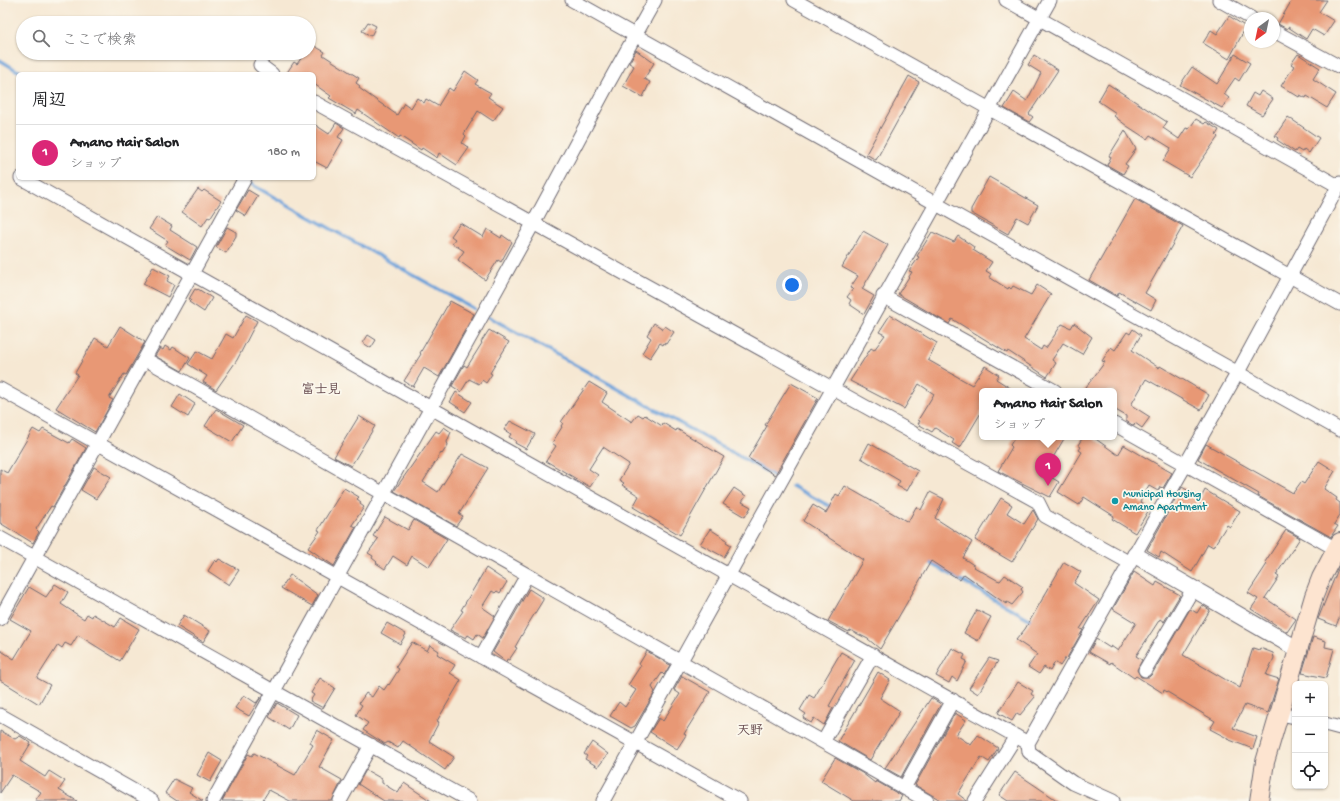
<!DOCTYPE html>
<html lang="ja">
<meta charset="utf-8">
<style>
:root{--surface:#fff;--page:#f2f2f2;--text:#202124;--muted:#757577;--line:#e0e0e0;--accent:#db2777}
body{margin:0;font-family:"Gochi Hand","Klee One",sans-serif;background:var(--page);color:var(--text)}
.controls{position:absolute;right:12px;bottom:12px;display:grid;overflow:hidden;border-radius:6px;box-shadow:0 1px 3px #0004}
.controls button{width:36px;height:36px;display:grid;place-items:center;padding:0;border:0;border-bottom:1px solid var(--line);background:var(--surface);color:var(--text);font:20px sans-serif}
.compass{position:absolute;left:1244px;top:12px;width:36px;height:36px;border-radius:50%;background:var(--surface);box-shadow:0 1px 3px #0004;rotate:213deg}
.you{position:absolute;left:792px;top:285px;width:14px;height:14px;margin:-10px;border:3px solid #fff;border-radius:50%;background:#1a73e8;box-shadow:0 0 0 6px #1a73e833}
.badge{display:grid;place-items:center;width:26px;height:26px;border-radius:50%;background:var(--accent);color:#fff;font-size:13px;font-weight:700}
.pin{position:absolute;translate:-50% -33px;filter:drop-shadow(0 1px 2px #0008)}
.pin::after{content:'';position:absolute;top:21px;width:14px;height:12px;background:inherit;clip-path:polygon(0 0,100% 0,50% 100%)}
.popup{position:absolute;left:979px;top:388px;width:138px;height:52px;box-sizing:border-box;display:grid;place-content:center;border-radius:6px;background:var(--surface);filter:drop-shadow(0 1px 3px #0005);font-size:13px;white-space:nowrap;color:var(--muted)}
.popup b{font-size:15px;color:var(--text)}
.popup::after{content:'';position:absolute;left:50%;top:100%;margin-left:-8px;border:8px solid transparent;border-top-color:var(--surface)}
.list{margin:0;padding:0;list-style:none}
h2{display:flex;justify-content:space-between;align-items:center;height:52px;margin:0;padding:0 16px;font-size:17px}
h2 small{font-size:13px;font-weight:400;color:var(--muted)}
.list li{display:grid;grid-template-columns:26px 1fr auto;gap:12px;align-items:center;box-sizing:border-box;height:56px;padding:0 16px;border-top:1px solid var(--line)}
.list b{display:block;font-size:15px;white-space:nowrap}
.list p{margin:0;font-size:13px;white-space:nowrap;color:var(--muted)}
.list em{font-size:13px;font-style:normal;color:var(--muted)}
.icon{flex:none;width:22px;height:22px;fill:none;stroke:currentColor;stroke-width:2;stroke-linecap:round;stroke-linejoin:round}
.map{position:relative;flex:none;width:1340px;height:801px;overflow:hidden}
.search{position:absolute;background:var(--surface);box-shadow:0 1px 3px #0004;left:16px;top:16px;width:300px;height:44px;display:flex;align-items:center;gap:10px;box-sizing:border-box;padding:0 14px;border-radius:22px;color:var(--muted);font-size:15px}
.panel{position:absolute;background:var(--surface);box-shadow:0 1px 3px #0004;left:16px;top:72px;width:300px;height:108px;border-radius:6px}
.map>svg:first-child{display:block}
</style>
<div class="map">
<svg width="1340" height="801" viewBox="0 0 1340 801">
<rect width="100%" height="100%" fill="#fbf7ec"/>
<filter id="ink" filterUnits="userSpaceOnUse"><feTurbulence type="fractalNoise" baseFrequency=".025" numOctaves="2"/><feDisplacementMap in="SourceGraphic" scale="8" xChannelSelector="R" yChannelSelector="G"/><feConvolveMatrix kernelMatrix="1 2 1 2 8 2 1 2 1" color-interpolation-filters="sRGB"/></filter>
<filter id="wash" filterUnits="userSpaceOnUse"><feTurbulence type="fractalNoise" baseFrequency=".012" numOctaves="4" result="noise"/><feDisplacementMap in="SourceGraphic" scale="16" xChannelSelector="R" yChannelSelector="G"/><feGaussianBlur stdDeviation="0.9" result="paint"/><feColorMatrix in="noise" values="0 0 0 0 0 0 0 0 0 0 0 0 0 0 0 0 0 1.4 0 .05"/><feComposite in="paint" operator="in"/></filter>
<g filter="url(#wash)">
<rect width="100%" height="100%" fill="#f6e8d3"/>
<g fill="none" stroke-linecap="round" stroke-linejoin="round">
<path stroke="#6da1d9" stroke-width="3.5" d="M0 60 16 70 28 74
M249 183 474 309
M489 317 773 475
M792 486 833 508
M927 561 1033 621"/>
</g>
<g id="blocks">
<path fill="#e89875" d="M1292 0H1327L1319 12 1334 21 1324 36 1312 29 1306 39 1288 27 1287 29 1278 24Z
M1229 16 1246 27 1229 59 1203 43 1211 30 1217 34Z
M368 22 376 26 371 36 362 31Z
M311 44 325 52 323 55 359 78 356 83 360 86 359 88 397 115 404 103 411 108 417 98 424 103 426 99 438 106 449 88 453 91 465 71 478 80 475 84 491 93 488 97 503 107 493 121 478 111 464 134 466 136 462 143 469 148 457 165 439 153 437 158 422 148 421 150 400 136 399 138 358 110 356 114 329 98 331 96 314 84V74H286L294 62 297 64 305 53H309Z
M636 50 654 63 644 79 650 82 643 97 623 86 634 66 629 63Z
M1235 54 1250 63 1239 81 1235 78 1224 94 1229 98 1222 108 1180 85 1192 67 1217 84Z
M1298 54 1320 68 1313 79 1336 94 1327 108 1307 96 1306 98 1300 95 1299 97 1281 86 1294 66 1291 64Z
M1034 55 1058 70 1029 114 1033 117 1029 122 1004 108 1014 92 1027 101 1041 73 1028 65Z
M909 76 919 82 876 160 866 154Z
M1108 84 1167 122 1163 128 1179 139 1186 128 1189 129 1196 119 1204 124 1206 122 1219 130 1216 135 1218 137 1190 177 1163 161 1171 148 1150 135 1147 139 1127 126 1114 116 1116 113 1098 101Z
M1261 91 1273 99 1262 115 1246 106 1253 93 1258 96Z
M1288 117 1319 138 1309 153 1304 149 1302 152 1297 149 1295 152 1277 140 1278 138 1275 136Z
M336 123 344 128 338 137 343 140 327 168 314 161V124L329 134Z
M1125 130 1136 149 1125 164 1128 166 1123 174 1107 165 1111 157 1109 156Z
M989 177 1038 205 1028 223 1017 217 1008 234 971 213V209Z
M198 189 202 192 204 190 221 201 210 218 208 217 202 226 182 212Z
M248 190 258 196 246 216 236 210Z
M1135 199 1183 226 1145 293 1156 300 1151 310 1119 292 1117 296 1089 280Z
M157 217 172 226 170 230 197 247 190 260 165 245 168 241 149 229Z
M460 223 483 237 487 229 501 238 502 235 512 242 501 262 498 260 485 280 458 260 464 251 452 243 455 239 451 236Z
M227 227 236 232V236L226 253 216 247Z
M863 231 888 245 862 289 874 296 864 314 849 304 851 300 847 297 853 289 850 288 858 276 842 267Z
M932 232 954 242 958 236 974 247 973 250 992 262 986 271 991 274 989 277 1008 289 1009 287 1011 289 1013 286 1031 295 1037 285 1051 294 1024 339 1041 350 1043 346 1046 348 1062 324 1071 328 1074 323 1092 337 1082 354 1063 343 1052 360 1056 363 1047 377 1008 351 1007 353 952 319 949 324 898 294 912 272 909 271 919 257 917 256Z
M153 267 170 276 167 281 174 285 168 297 143 284Z
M195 289 197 290 198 289 212 298 204 312 189 302 191 300 189 299Z
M450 301 474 314 439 377 424 368 413 387 404 381 421 354 420 353Z
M246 315 257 321 237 360 216 390 203 382 207 376 188 364 197 351 212 359 226 334 233 338Z
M890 315 937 343 928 360 972 385 985 366 999 375 996 379 1015 391H982V411L960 448 952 443 954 440 935 428 932 432 918 424 920 421 918 420 934 394 919 384 904 409 850 381 871 348 874 350 885 335 879 332Z
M654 323 663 329 665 326 674 332 666 344 664 343 663 345 660 343 650 358 642 353 651 338 647 335Z
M120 326 145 342 126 375 124 374 109 398 113 400 95 432 56 408 78 375 75 373 95 338 108 346Z
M1133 329 1141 335 1132 350 1159 368 1160 366 1209 395 1201 410 1146 379 1131 405 1150 417 1142 428 1135 423 1134 426 1126 421V416L1114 409V391H1083L1105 362 1102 361 1111 347 1115 350 1127 332 1130 334Z
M489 330 509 342 490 373 492 374 486 383 482 380 479 384 469 379 461 392 452 386 464 365 467 367 482 343 481 342Z
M368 335 376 340 371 348 363 343Z
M165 346 171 350 173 347 190 358 182 371 155 356 160 348 163 350Z
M589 382 607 393 602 402 632 422 638 414 643 417 645 415 662 426 663 423 676 431 677 429 724 457 680 535 633 507 639 496 622 485 624 483 619 480 629 464 603 447 589 469 598 475 590 487 546 461 556 446 552 443 562 427 561 426 563 423 561 422Z
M791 383 818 398 775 475 748 458 767 426 765 425Z
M456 392 472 402 465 412 450 402Z
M180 394 195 404 188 417 172 407Z
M216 409 243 425 232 442 205 426Z
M359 416 375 426 351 466 334 457Z
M510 421 535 434 526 449 515 443 516 441 509 437 511 434 504 430Z
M444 427 451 432 447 442 448 445 442 454 441 453 423 482 438 492 462 454 488 468 459 514 463 516 456 526 394 491 436 431 439 433Z
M33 429 40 433 43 429 69 443 72 439 86 448 53 507 51 506 36 529 39 532 33 543 0 523V469L7 473Z
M1015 437H1065L1044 473 1059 482 1050 497 998 471 1012 447 1010 445Z
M1083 437H1093L1118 455 1124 445 1172 473 1163 488 1160 487 1158 491 1149 486 1140 502 1150 508 1135 533 1112 519 1114 516 1084 497 1079 505 1058 492 1082 452 1079 450 1081 447 1078 445Z
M869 443 918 471 907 491 897 486 900 481 861 458Z
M1206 444 1293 493 1301 482 1304 484 1319 461 1335 471 1324 489 1337 498 1336 500 1340 503V515L1334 524 1338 526 1332 535 1331 537 1258 496 1259 494 1198 459Z
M94 467 111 477 96 499 81 490Z
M845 486 908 522 916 507 921 510 930 492 944 499 935 518 972 542 963 558 975 566 974 567 997 580 1000 581 1005 575 1023 587 1021 589 1023 592 1012 605 1007 602 1006 604 964 574 960 580 931 561 880 649 868 639 850 630 849 632 828 621 863 560 803 521 813 505 826 513 836 494 839 496Z
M1182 487 1201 498 1205 490 1240 511 1230 527 1227 525 1213 547 1208 544 1192 572 1161 552 1159 557 1147 550Z
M344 488 359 497 357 499 361 502 360 504 364 507 352 525 356 527 334 566 308 548 320 531 318 530Z
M734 488 746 496 742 502 751 507 745 517 723 504Z
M1001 498 1012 505 1007 513 1024 524 1033 510 1038 519 1012 562 975 540Z
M385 517 408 530 414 520 447 539 429 567 412 556 407 565 393 556 385 569 376 563 377 562 372 558 373 556 368 553 378 539 373 536Z
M710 529 727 540 726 542 731 545 724 557 700 544Z
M1286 530 1300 538 1276 575 1279 577 1265 598 1296 619 1287 632 1251 609 1258 599 1248 593 1267 564 1265 562Z
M219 559 239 570 229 585 208 571 215 560 217 562Z
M1064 562 1081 572 1074 583 1099 600 1080 629 1083 630 1067 658 1066 657 1060 666 1055 662 1050 671 1044 667 1039 674 1028 667 1037 654 1016 640 1025 629Z
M1340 564V616L1336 626 1318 619Z
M486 568 507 582 500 593 497 591 495 593 492 591 482 607 495 616 483 638 477 634 474 639 468 635 466 638 450 630 463 611 461 610Z
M1134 572 1155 586 1157 582 1180 595 1164 622 1160 619 1136 656 1142 660 1137 670 1141 677H1149L1152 674 1190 609 1197 613 1202 605 1210 610 1183 655 1240 688 1253 648 1259 650 1260 648 1273 653 1274 658 1266 675 1279 679 1268 713 1245 705 1233 728 1257 737 1253 749 1227 739V738L1210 729 1215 721 1164 690 1163 693 1136 676 1134 678 1111 662 1110 664 1089 652 1096 639 1110 648 1111 646 1118 651 1136 623 1113 609Z
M290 575 318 595 312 606 281 588Z
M55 584 68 592 61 604 84 619 87 614 92 617 93 614 115 627 121 618 139 629 120 661 78 635 71 646 65 643 62 648 58 645 37 678 50 685 39 704 0 680V650L14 659 31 631 10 619 29 587 46 597Z
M529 589 543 598V600L527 626 515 647 517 648 509 660 507 659 506 662 493 652Z
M977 610 991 617 978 641 964 633Z
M184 615 210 631 203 642 177 626Z
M387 623 406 634 400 644 381 633Z
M1313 637 1326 641 1325 647 1334 649 1326 678 1302 673Z
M412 642 427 651 430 645 439 651 437 654 455 665 450 673 461 680 437 721 439 722 429 741 454 757 445 770 403 741 398 748 388 742 385 744 363 730 368 723 356 715 362 705 359 703 366 693 372 697 379 686 384 690 388 684 389 685 399 669 396 667Z
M952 648 965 655 963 659 967 661 957 681 952 677 949 683 936 676Z
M647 651 670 665 664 675 662 673 652 687 655 692 635 726 631 728 610 716 619 702 625 707 636 690 628 685 641 665 639 664Z
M841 652 855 660 829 706 833 708 824 725 814 718 811 723 803 718 806 714 800 710 809 695 814 698Z
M989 658 998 661 978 694 969 688Z
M878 672 890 680 880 698 900 711 870 760 838 741Z
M682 676 710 692 684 734 686 735 677 749 650 732 659 718 663 721 680 694 674 690Z
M320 678 335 688 323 708 310 701 314 695 311 693Z
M1018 682 1033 691 1031 694 1035 697 1020 715 1017 713 1012 721 998 713Z
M244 695 256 703 261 697 249 716 235 708Z
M931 698 941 704 901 777 885 768Z
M277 703 297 715 289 730 269 717Z
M955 713 966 720 956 735 971 745 978 735 998 748 989 762 981 757 958 794 967 801H942L915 785Z
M317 730 334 740 319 767 342 780 332 801H290L269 790 262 801H222L248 754 252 756 254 753 295 775 313 745 310 743Z
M0 731 15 739 20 736 31 743 20 761 45 777 49 771 65 781 59 790 77 801H35L41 792 12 775 0 793Z
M592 742 608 754 598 767 585 759 587 756 584 754Z
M209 753 222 761 210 782 197 775Z
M835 758 862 773 875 783 876 781 902 796 899 801H854L821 781Z
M366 770 382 779V783L398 793 404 783 431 801H384L358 784Z
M1015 772 1058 801H1008L999 795Z
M174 779 192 788 189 792 203 801H177L165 793Z"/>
</g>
</g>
<g filter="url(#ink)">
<use href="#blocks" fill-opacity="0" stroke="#6c6770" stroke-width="1"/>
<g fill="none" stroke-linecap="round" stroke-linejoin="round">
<defs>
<path id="minor" d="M572 0 1340 430
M794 0 1340 304
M1006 0 1340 187
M1219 0 1251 18
M1274 31 1340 67
M260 65 272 74
M314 102 1038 502 1045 516 1130 563
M21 178 1028 743
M883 296 1055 391
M145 359 823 742 873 655
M0 389 740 801
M1114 424 1336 549
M0 538 470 801
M0 619 245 178
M481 657 527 575
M1145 670 1193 589
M1280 714 1295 717
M0 715 152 801
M1325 724 1340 728
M823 742 927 801
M904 788 953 700
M213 801 534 222 608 84 655 0
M340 801 371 745
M603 801C752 534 899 266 1050 0
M975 801 1016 736
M1113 801 1073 783 1029 752 1028 743 1238 372 1340 183"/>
<path id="tertiary" d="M1135 555 1299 650"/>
<path id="secondary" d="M1259 801 1265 762 1314 596 1321 578 1340 542"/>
</defs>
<use href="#minor" stroke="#6c6770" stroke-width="15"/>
<use href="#tertiary" stroke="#6c6770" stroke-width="18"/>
<use href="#secondary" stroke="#6c6770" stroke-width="20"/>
<use href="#minor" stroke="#fff" stroke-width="13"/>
<use href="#tertiary" stroke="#fff" stroke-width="16"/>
<use href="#secondary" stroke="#fde4d0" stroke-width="18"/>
</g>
</g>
<circle fill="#0f9aa8" stroke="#fbf7ec" stroke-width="1.5" cx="1115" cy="501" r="4"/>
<g text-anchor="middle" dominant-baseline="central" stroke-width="3.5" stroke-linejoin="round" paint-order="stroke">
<g font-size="11" fill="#0d838f" stroke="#fbf7ec" text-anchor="start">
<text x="1123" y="495">Municipal Housing<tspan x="1123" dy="13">Amano Apartment</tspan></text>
</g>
<g font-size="13" font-weight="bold" fill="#674b4f" stroke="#fbf7ec">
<text x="321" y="390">富士見</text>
<text x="750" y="731">天野</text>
</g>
</g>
</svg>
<div class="controls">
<button>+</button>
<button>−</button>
<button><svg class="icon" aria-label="locate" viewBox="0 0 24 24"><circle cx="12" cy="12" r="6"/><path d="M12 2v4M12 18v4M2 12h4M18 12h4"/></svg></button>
</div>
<svg class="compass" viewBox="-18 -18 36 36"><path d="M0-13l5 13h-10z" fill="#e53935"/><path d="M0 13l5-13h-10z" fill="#757577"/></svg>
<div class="you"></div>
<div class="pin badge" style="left:1048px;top:486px">1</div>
<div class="popup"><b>Amano Hair Salon</b>ショップ</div>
<div class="search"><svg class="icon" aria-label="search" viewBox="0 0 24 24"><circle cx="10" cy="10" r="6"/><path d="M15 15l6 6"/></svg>ここで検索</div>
<section class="panel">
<h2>周辺<small></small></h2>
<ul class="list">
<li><span class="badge">1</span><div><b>Amano Hair Salon</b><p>ショップ</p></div><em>180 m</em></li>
</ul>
</section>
</div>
